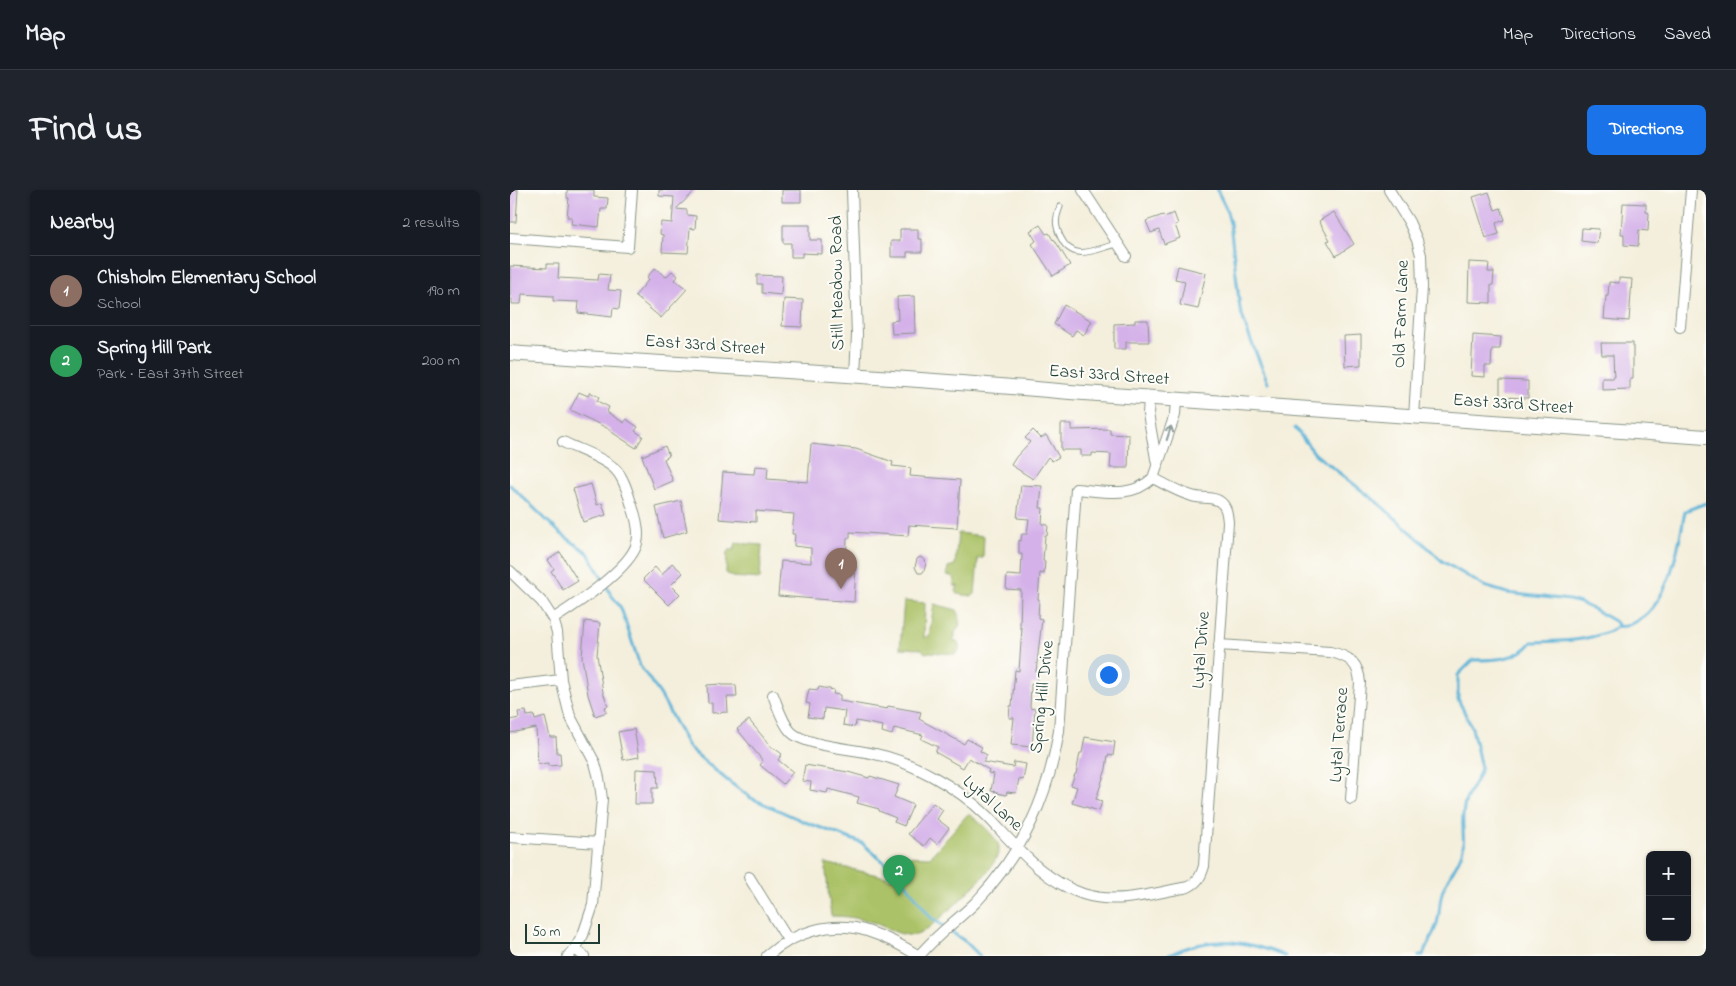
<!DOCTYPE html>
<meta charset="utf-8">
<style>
:root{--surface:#171b24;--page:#20242c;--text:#f1f3f6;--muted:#9ea1a6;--line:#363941;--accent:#1a73e8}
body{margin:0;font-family:"Indie Flower",sans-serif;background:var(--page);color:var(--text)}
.controls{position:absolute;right:15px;bottom:15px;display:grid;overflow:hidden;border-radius:8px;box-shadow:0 1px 4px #0004}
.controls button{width:45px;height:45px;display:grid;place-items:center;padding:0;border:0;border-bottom:1px solid var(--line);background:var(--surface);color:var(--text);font:25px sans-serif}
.scale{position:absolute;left:15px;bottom:12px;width:75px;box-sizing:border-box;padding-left:5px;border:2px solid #1f3d34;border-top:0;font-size:14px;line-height:18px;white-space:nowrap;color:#1f3d34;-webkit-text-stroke:4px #fdfcf7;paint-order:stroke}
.you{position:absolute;left:598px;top:484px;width:18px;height:18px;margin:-12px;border:4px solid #fff;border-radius:50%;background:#1a73e8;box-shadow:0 0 0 8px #1a73e833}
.badge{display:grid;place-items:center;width:32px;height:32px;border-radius:50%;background:var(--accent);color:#fff;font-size:16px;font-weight:700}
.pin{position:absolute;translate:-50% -41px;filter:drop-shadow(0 1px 2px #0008)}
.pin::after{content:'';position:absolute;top:26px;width:18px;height:15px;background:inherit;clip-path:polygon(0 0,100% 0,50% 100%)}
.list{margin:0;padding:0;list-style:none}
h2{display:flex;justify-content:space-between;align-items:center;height:65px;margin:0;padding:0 20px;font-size:21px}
h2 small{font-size:16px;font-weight:400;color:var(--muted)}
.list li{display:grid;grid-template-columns:32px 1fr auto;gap:15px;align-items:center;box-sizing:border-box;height:70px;padding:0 20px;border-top:1px solid var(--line)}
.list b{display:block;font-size:19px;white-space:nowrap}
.list p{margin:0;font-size:16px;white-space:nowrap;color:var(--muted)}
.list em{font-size:16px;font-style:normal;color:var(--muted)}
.map{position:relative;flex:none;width:1196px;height:766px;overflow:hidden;border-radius:8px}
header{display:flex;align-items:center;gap:30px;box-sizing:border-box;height:70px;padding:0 25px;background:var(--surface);border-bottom:1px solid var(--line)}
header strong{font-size:24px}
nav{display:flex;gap:28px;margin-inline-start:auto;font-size:18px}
.intro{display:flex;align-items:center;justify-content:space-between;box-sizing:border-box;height:120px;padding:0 30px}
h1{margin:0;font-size:35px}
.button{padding:12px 22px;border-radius:8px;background:var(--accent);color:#fff;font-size:18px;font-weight:700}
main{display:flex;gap:30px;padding:0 30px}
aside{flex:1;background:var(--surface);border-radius:8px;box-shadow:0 1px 4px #0004}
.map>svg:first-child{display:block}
</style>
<header>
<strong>Map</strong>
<nav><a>Map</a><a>Directions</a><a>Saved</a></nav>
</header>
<div class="intro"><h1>Find us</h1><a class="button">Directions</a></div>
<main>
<aside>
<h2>Nearby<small>2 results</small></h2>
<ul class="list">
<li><span class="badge" style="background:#8d6e63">1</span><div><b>Chisholm Elementary School</b><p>School</p></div><em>190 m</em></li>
<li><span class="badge" style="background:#2e9e5b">2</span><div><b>Spring Hill Park</b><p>Park · East 37th Street</p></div><em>200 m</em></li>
</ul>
</aside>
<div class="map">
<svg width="1196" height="766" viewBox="0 0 1196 766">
<rect width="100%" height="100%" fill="#fdfcf7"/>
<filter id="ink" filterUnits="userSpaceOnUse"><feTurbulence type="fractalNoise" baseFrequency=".02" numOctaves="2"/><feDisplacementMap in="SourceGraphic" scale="10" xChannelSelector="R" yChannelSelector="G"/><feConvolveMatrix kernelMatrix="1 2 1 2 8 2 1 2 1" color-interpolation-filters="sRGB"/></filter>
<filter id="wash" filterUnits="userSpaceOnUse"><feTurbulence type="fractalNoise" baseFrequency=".0096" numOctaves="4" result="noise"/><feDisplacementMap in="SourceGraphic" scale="20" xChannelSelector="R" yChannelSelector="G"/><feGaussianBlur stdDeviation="1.12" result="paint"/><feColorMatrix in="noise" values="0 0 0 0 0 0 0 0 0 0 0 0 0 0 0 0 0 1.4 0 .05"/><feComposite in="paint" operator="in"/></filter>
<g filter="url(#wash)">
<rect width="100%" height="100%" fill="#f4efdc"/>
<path fill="#acc267" stroke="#66804e" d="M448 343 474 346 473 368H468L465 404 462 406 447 404 446 401 448 396H444V387L437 385 438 377 445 375Z
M226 353 252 355 250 389 223 387 216 383 217 362 219 360H224Z
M394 411 415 413 414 448 419 446 424 414 447 420C451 426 451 438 445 442V447L443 450 448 453C450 457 450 461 445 464L420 462 415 463 412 459 390 458Z
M458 624C467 629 488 648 489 657 489 666 482 675 478 681 468 693 418 743 406 745 390 747 377 737 362 732 349 728 335 726 321 726L315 673 385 689 393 666 420 667Z"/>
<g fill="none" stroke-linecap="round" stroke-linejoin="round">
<path stroke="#5bb3d8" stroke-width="3" d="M707 0 716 18 720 33 730 119 738 143 758 193
M785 238 805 264 868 313 911 351 932 371 974 396 997 403 1059 410 1070 413 1083 419 1104 431 1109 436
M0 295 50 343 78 363 102 406 111 418 130 476 150 504 178 557 218 591 241 608 295 632 352 653 392 688 420 727 456 752 470 766
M656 766C699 745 732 749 775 766
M909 766 913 765C917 755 924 744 927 733 930 724 929 713 932 703 936 687 950 675 953 658 955 643 950 631 955 613 959 600 968 591 971 578L962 538 948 509V485L963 470C983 470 1009 470 1022 452 1050 451 1084 452 1109 436 1114 438 1118 435 1123 433 1159 418 1169 355 1175 321L1196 313"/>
</g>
<g id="blocks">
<path fill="#d4b1e9" d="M0 0H8L6 32H0Z
M57 0H84V7L98 8 97 19H91L89 37 61 34 62 27H57L59 8H57Z
M149 0H186L166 19 177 20V25L186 26 185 39 180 38 178 63 152 62 153 45 150 44 151 32 162 33 164 7 149 6Z
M272 0H291V12H272Z
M979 2 985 20 991 18 995 30 986 33 989 44 976 48 963 7Z
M1113 13 1136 14V22L1139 23 1138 41 1129 40 1128 56 1114 55V44H1111Z
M824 22 844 54 826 66 817 51 820 50 809 31Z
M664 23 668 34 665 35 670 48 654 54 649 40 641 43 636 31 653 25 654 27Z
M273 35H300V50H312V64L292 63V67H281V53H273Z
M530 35 536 44 539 43 543 50 544 49 560 75 543 86 522 54 526 51 520 41Z
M1072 38 1089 39 1087 53 1071 51Z
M390 39H408V49H412V62H397V67H381V51H390Z
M959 72 979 73 978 82H984L983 95H981V113L958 112Z
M37 74H49L48 88 88 90 89 84 100 85 98 100 111 101 109 119 103 118 102 127 68 123 69 112 43 111V106L12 104 11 114H2V109H0V76L37 78Z
M668 76 696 83 688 119 670 115 675 91 665 89Z
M145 78 156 87 162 81 168 86 165 90 177 99 151 128 125 106 139 89 137 87Z
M247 85 272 86 271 105 252 103V94H247Z
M1109 88 1122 89 1119 131 1094 129 1096 106H1098L1099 92 1109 93Z
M404 106 405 143 382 144 381 131 388 130 387 107Z
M274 109 293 110 292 137 272 136Z
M554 115 582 131 574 145 566 140 562 146 544 134Z
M625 130H638L639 152H616V159H604V134L625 133Z
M851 145V175L835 176 834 146Z
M963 145 991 147 990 159H982L981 176H975V187L961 186Z
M1091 153H1123V189H1120V199L1092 200V188H1104L1103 165H1092Z
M990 190 1018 191V208L990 207Z
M69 202 78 206 80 202 89 207 87 211 99 217 97 222 114 233 116 229 128 237 125 241 133 246 126 258 100 241 101 240 60 220Z
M551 234H562V240L600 239V244L619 245 618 278H600L601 264 582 263V266H571V260H551Z
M523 240 531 248 536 245 549 267 542 271 538 267 523 289 501 275 506 267 520 252 515 248Z
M301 254 346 259 383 272 382 276 401 278 400 286 450 290 447 338 399 335 398 346 340 342V348H337L336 375 346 376 344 412 268 406 271 371 301 373V358L284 356 285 344H282L284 324 246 321V332L209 329 213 282 244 284 245 276 258 277 257 289 298 292Z
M155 256 159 266 154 269 163 291 144 299 132 266Z
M81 294 87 315 92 313 96 325 73 332 63 299Z
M511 295 532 296 530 318H533L532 334 538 335 537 346 535 345 533 371H535L534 384 530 383 528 409H529L528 428 532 429 526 482H528L527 494H521L520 518 525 519 522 557 501 555 504 528H499L500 516H502L505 480 509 481 512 438H510L511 400 496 399 497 385 511 386 512 364H509V350L511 351 512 344H517L519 329 507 328Z
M171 311 177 341 153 348 146 317Z
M50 362 68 391 53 400 41 381 44 379 38 370Z
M410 367 415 370 416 373 414 381 412 383H408L405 377 407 369Z
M162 373 173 383 161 395 170 404 159 415 133 389 145 377 152 385Z
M75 431 90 433 87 465 93 502 98 516 95 517 97 522 85 526 78 505 72 467Z
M211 494 212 495H226L227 507H217L218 522 202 523V513H198L197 495Z
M309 497 324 500 323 504 330 505V511L377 519 378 516 411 522 409 529 454 554 457 549 472 557 470 561 477 565 473 572 503 577 504 572 516 574 513 590 509 589 506 603 497 602 496 605 487 603 488 602 481 601 484 584 478 583 479 580 459 568 453 578 425 562 428 557 411 549 413 545 384 538 382 545 372 542 373 536 346 531 345 537 333 535 335 521 314 518 313 529 298 527 300 514 296 513 299 499 308 500Z
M16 521 17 526 24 525 25 530 35 527 40 547H46L47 563H50L51 575 38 576V573L28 574 26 538 0 543V530L9 528 8 522Z
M239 530 263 559 264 558 272 564 268 570 283 582 273 594 250 575 253 571 227 539Z
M124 539 129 567 113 570 108 542Z
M575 547 605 552 603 566 598 565 596 579 586 609 592 611 589 621 562 613 567 597 561 595 565 584H566L570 563H572Z
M295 575 338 582 359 588 360 586 389 595 384 607 403 615 394 636 384 632 386 628 369 621V619L347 613 349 607 318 599 317 603 300 600 301 592 292 591Z
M126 579 147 580 148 598H142V614H125Z
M423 613 433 620 427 629 439 638 427 654 420 648 414 656 398 644Z"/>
</g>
</g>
<g filter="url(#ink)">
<use href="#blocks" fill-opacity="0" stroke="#8a9688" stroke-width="1"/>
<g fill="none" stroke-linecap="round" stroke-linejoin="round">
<defs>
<path id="lane" d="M550 17C545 29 545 36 551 48 563 73 586 59 607 54"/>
<path id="street" d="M342 0 347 145 345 185
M573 0 616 66
M879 0 899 32 907 50 911 65 912 97 904 227
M0 48 118 57 122 0
M1170 137 1181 0
M639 208 638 224 647 274
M0 381 32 412 43 429 47 442 51 490 60 526 85 573 89 588 92 609 83 715 73 745 65 759 58 766
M43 429C65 415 121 378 127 353 130 341 126 327 122 316 118 304 114 287 104 278 90 266 69 260 53 252
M709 455 820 462C839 466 849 473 850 493L841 609
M0 496 51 490
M263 505C268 517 272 532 281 542 295 556 345 559 365 564 385 568 404 576 422 586 442 597 461 610 477 626 506 656 532 690 573 704 607 715 645 703 678 697 688 692 691 686 694 676L718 332C717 324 717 316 709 311 702 306 691 309 682 306 668 302 656 295 643 288
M0 647 89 653
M239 687 278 750
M65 759 74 766
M257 766C284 742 322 730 357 741 376 747 393 756 409 766
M409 766C427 744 448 730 467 711 513 662 538 607 549 541L566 299C594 301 621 309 643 288L665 225 666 210"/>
<path id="secondary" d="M0 163C187 176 373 185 560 202L1196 247"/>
</defs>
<use href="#lane" stroke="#8a9688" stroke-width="7"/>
<use href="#street" stroke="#8a9688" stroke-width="12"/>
<use href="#secondary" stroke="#8a9688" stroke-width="16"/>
<use href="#lane" stroke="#fff" stroke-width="5"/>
<use href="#street" stroke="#fff" stroke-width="10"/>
<use href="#secondary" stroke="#fff" stroke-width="14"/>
</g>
<defs><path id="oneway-shaft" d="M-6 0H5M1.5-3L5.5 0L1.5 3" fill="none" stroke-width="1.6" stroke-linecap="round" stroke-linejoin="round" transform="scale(1.25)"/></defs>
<use stroke="#8f9e9a" href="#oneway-shaft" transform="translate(659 243) rotate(-72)"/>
</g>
<g text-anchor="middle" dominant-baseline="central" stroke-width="4" stroke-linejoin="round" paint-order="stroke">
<g font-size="18" fill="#1f3d34" stroke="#fdfcf7">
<text transform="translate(328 93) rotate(-91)">Still Meadow Road</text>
<text transform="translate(892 124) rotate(-88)">Old Farm Lane</text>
<text transform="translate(195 156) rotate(4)">East 33rd Street</text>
<text transform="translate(599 186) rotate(4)">East 33rd Street</text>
<text transform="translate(1003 215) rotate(4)">East 33rd Street</text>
<text transform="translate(692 460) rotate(-86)">Lytal Drive</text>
<text transform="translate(533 507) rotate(-84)">Spring Hill Drive</text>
<text transform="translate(830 545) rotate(-86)">Lytal Terrace</text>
<text transform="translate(482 614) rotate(42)">Lytal Lane</text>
</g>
</g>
</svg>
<div class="controls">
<button>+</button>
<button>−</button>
</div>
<div class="scale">50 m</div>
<div class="you"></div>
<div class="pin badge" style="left:331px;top:399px;background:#8d6e63">1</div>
<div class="pin badge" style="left:389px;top:706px;background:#2e9e5b">2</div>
</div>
</main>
